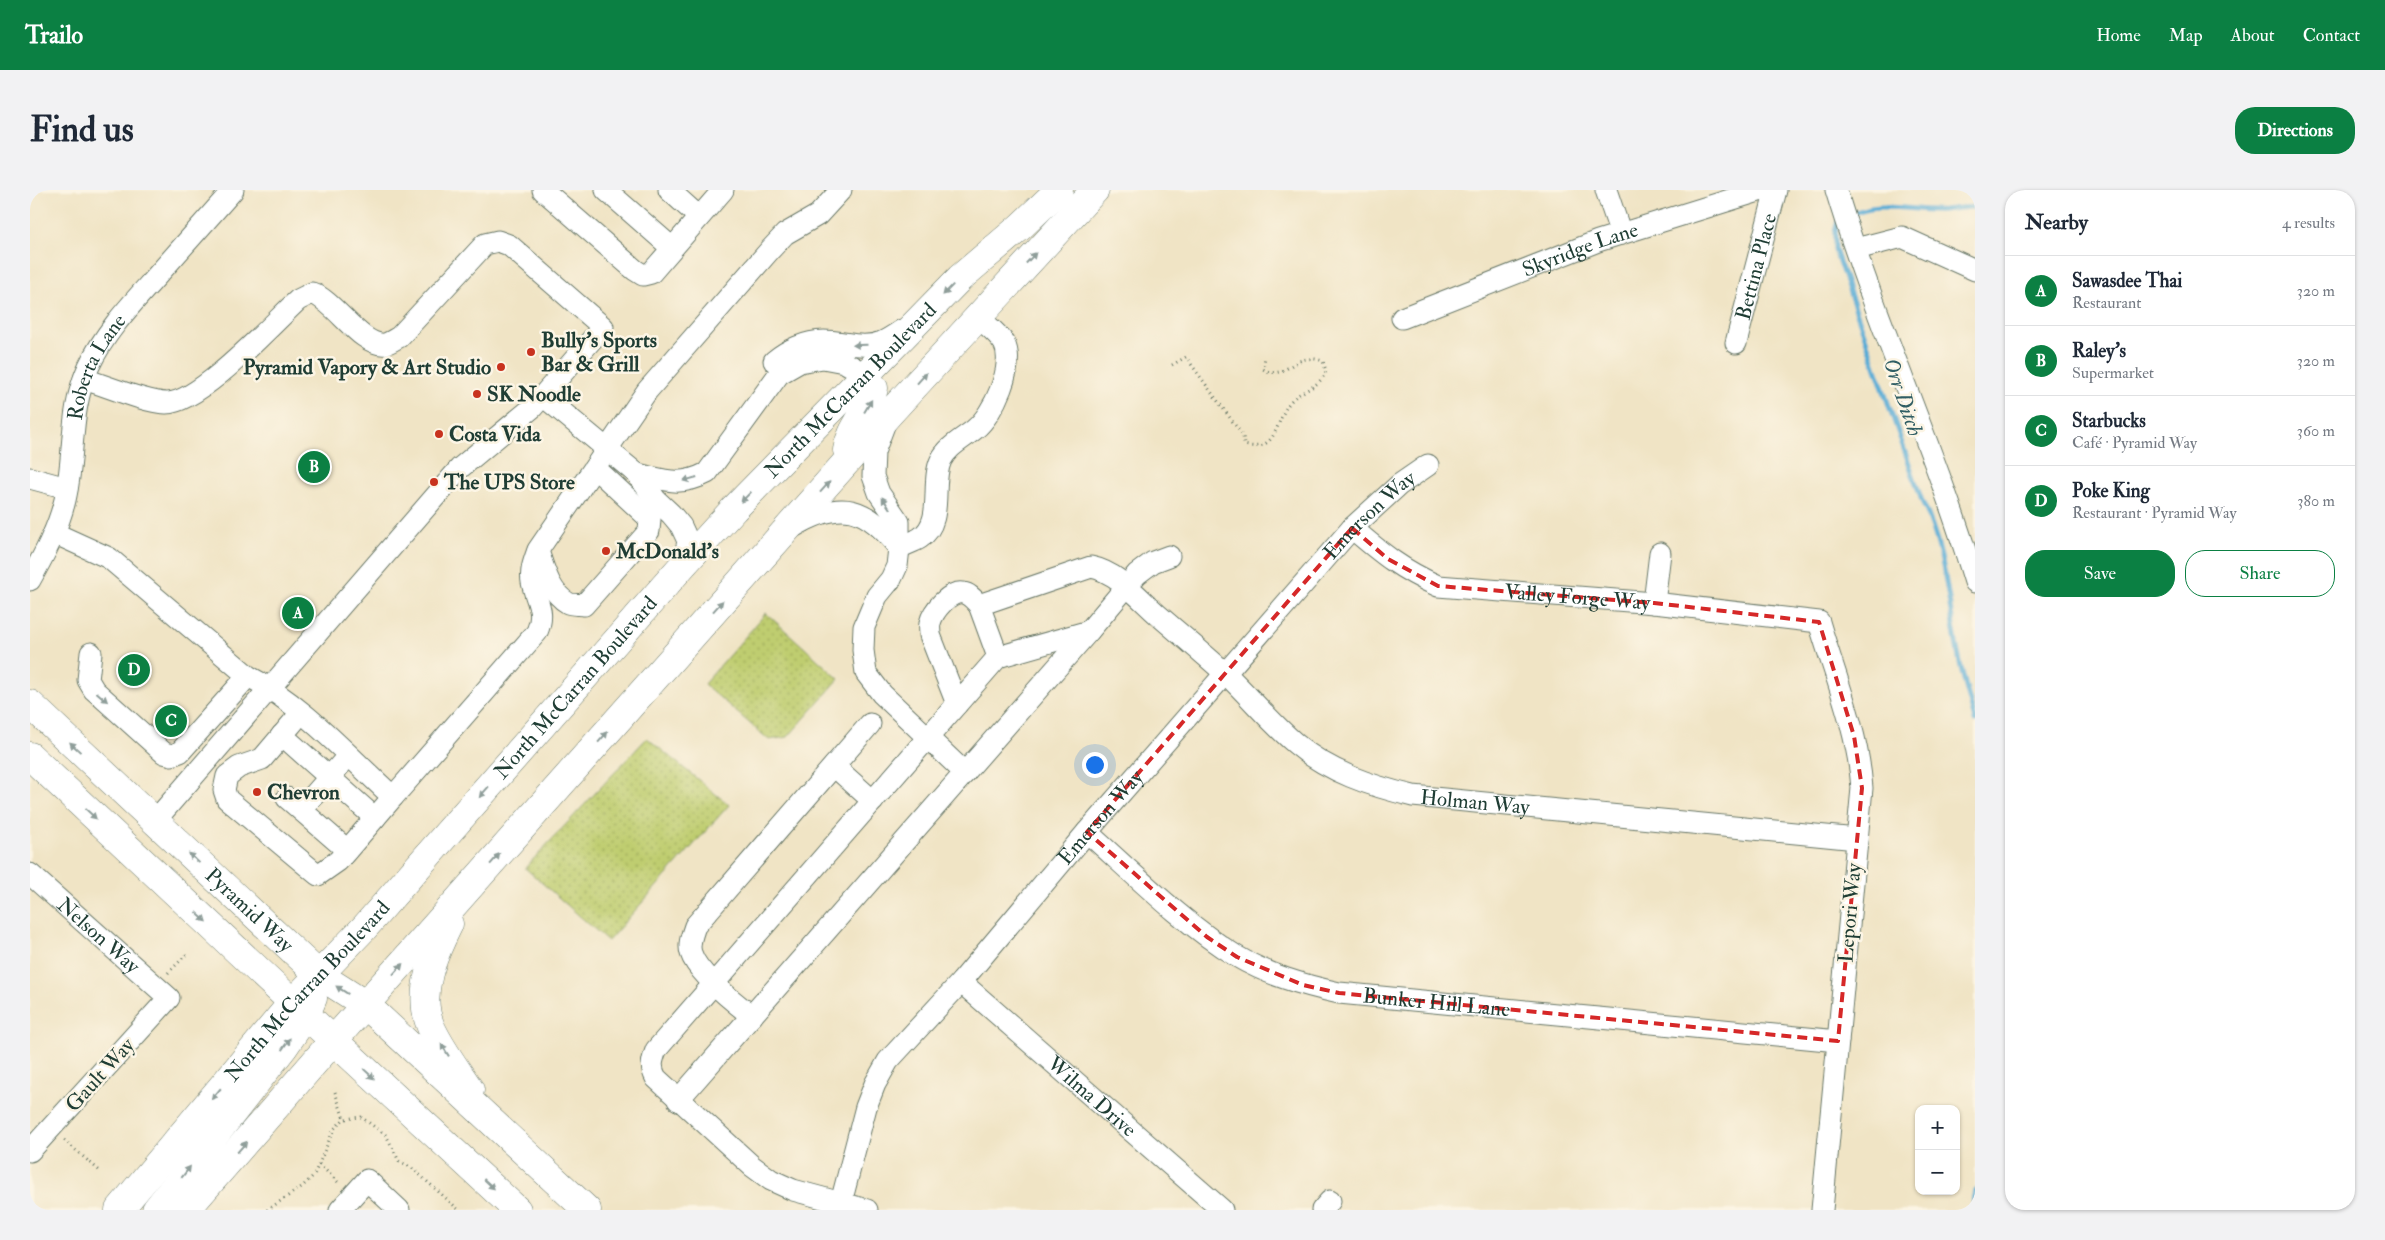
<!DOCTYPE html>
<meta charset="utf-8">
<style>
:root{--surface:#fff;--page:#f2f2f3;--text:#1f2937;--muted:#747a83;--line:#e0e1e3;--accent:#0b8043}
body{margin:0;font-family:"IM FELL Double Pica",serif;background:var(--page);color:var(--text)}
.controls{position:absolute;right:15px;bottom:15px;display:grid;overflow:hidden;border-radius:10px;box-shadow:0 1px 4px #0004}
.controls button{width:45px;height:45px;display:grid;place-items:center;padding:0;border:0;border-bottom:1px solid var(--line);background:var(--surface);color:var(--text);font:25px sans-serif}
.you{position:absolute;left:1064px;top:574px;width:18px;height:18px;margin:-12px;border:4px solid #fff;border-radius:50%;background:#1a73e8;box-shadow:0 0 0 8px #1a73e833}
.badge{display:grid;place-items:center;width:32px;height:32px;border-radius:50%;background:var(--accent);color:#fff;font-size:16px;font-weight:700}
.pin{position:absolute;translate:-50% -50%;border:2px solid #fff;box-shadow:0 1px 5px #0006}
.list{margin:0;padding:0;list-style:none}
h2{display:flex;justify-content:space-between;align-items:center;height:65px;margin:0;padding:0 20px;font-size:21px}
h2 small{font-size:16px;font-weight:400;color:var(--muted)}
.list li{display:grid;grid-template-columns:32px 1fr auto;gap:15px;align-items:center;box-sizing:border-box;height:70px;padding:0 20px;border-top:1px solid var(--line)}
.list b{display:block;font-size:19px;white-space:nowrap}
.list p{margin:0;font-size:16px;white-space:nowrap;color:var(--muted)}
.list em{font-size:16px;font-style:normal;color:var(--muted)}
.actions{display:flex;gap:10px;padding:15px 20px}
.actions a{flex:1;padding:11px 0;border:1px solid var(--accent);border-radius:20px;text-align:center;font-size:18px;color:var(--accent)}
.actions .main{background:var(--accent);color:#fff}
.map{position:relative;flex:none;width:1945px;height:1020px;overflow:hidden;border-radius:20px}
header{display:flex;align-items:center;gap:30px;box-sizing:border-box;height:70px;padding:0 25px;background:var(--accent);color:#fff}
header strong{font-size:24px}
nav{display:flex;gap:28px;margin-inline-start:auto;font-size:18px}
.intro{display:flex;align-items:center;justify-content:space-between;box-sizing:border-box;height:120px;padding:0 30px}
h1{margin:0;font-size:35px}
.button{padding:12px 22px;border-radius:20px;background:var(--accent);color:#fff;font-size:18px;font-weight:700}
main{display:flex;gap:30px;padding:0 30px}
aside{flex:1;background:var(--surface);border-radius:20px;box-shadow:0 1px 4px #0004}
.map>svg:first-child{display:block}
</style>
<header>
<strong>Trailo</strong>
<nav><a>Home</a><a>Map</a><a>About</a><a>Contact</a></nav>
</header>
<div class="intro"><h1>Find us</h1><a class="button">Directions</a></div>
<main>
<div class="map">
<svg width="1945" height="1020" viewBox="0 0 1945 1020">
<defs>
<pattern id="grass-dots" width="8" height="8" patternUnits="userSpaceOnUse" patternTransform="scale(1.25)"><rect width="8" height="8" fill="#bfcd6f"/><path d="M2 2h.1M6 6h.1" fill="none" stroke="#9ba85c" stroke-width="1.8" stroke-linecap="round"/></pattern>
</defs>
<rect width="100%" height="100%" fill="#fcf5e5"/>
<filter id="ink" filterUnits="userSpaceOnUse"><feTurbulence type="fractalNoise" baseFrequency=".02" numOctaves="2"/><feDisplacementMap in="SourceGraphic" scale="10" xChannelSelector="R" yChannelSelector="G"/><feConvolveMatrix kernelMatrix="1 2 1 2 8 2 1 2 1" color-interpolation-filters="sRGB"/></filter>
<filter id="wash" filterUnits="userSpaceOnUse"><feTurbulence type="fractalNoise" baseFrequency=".0096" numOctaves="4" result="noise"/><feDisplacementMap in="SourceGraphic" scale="20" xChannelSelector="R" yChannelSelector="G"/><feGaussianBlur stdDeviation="1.12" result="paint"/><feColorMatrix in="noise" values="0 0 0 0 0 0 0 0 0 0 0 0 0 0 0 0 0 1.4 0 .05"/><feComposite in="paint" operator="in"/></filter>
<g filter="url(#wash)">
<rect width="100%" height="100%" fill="#f0e4c5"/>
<path fill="url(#grass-dots)" stroke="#6f8552" d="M736 423 809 489 758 547 739 550 674 494Z
M617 548 699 615 578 751 495 678Z"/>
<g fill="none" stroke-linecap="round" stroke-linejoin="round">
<path stroke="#59acd5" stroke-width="5" d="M1820 25C1850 9 1882 22 1913 20 1924 19 1934 17 1945 17
M1808 31 1805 42V60L1892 311C1916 360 1918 415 1929 468 1933 489 1940 510 1945 531
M1941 1020 1945 1001"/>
</g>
</g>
<g filter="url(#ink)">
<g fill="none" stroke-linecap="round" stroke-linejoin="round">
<defs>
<g id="minor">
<path d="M513 0 605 80 613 85 621 83 693 0"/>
<path d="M576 0 642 58"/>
<path d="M639 0 669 27"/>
<path d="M1576 0 1591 44"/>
<path d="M1806 0C1846 133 1905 259 1945 392"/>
<path d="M1826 59 1872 47 1945 80"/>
<path id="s1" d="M1372 128 1568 51 1732 0"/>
<path id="s2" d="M1706 153 1746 0"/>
<path d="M744 171C757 160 776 151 794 151 814 151 832 160 852 152 859 149 866 144 872 140"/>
<path d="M54 189C77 196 114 212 136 213 169 214 242 134 268 110L282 103C305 111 331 157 355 154 359 153 365 149 369 147L455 54 468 51 479 55 573 137 502 218 430 278 124 632"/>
<path d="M513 206 607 284 626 310 641 324 651 336 658 351 653 375"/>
<path d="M855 233 844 262 843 286 849 303 869 332V358L867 376 861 389 847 406 834 437 833 460 836 483 852 504 935 583"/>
<path d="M607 284C635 290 650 297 677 283L749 184 770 172 793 168 814 172 835 184"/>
<path d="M0 288 37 298"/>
<path d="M765 336C812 308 836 317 869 358"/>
<path id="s3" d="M1322 338C1352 364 1372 380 1408 396L1624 413 1789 432C1805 486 1828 541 1832 598L1792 1020"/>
<path d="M24 343 79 368 218 486C271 513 319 567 363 607L507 442C516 421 506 412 502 392 500 381 504 371 508 360L617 201 740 60 755 44 788 25 811 0"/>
<path d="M869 358C876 354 884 352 890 348 915 332 900 293 911 270 918 256 933 249 945 239 963 225 986 175 974 153 968 143 955 134 947 126"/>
<path d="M508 361C514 379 520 403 538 413 542 415 550 414 554 415L619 341 620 329 565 278"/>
<path id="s4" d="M1139 366 1123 372 1107 384 1059 441 968 467 949 415 1061 377C1087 382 1108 407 1127 424 1150 444 1174 464 1196 484 1220 507 1241 533 1266 554 1299 582 1341 596 1383 606L1827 649"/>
<path id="s5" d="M0 390C14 365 28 339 35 310 46 264 38 222 59 176 75 142 100 116 125 88 151 59 177 29 203 0"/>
<path d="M1624 413 1630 363"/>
<path d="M61 463 58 490 64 500 134 563 142 565 150 562 218 486"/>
<path d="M927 514 900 445C900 441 899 437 900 433 903 421 920 400 933 403 940 404 944 410 949 415"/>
<path d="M271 523 232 569 209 577 197 586 194 600 197 609 288 685 308 671 363 607"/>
<path d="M252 545 345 628"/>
<path d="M804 576 843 611"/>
<path d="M257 608 271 620"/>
<path id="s6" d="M1057 642C1103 683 1154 734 1206 766 1238 785 1273 795 1309 803L1808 851"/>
<path d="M317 660 271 620 318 566"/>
<path id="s7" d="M0 684 139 808 0 961"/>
<path id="s8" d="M931 792 1192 1020"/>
<path d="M722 826C705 813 667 783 661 763 658 754 662 745 665 736L840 534"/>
<path d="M648 910 1059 441"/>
<path d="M310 1020 337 990 369 1020"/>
<path id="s9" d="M809 1020 836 917 845 894 858 871 931 792 1057 642 1322 338 1369 295 1398 275"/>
<path d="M837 1020 763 1000 741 990 722 976 626 888C620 877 622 871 626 860L968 467"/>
<path d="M1292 1020 1300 1011"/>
</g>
<g id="major">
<path d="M817 260C821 236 840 221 844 198L835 184"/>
<path id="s10" d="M0 514 289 785 336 815 557 1020"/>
<path d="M0 566 276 825 487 1020"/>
<path d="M419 734C404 764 386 803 401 837 411 859 427 880 440 900"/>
<path id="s11" d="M89 1020 262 813 335 737 653 375 704 319 930 88 990 37 1029 0"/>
<path d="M126 1020 254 857 276 825 283 808"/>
<path d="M156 1020 303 851 859 224 1065 0"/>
</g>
</defs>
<use href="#minor" stroke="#687767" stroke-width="23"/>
<use href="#major" stroke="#687767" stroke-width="29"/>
<path stroke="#687767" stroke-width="3" stroke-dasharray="1 4" stroke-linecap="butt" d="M1142 175 1156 167 1213 246 1214 255C1250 264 1244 228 1262 210 1274 198 1289 199 1296 181L1293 171C1261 160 1258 193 1233 179L1235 167
M138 783 157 764
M305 902 314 929
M34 950 71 982
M289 974 310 994
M237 1020 273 996 284 985 304 939 314 929 331 927 356 945 369 971 382 978 429 1020"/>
<use href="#minor" stroke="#fff" stroke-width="21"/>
<use href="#major" stroke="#fff" stroke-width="28"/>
</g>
<defs><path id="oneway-solid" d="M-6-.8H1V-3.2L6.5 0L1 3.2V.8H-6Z" transform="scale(1.25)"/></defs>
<g fill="#8f9e9a">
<use href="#oneway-solid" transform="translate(1001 68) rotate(-47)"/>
<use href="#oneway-solid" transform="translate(918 100) rotate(134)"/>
<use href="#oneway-solid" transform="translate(830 155) rotate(178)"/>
<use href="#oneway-solid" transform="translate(892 188) rotate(-48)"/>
<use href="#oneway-solid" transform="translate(838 216) rotate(-59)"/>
<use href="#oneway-solid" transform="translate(660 289) rotate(164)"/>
<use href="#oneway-solid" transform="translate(795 297) rotate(-48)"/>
<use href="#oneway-solid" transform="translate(716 307) rotate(135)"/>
<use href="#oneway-solid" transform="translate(856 313) rotate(-123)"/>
<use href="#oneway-solid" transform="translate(688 416) rotate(-48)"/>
<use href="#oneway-solid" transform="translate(72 507) rotate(41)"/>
<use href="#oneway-solid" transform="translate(573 547) rotate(-49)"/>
<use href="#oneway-solid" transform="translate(45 557) rotate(-137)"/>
<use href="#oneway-solid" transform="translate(454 602) rotate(131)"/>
<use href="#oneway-solid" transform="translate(61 624) rotate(43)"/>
<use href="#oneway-solid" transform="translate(164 668) rotate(-137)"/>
<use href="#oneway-solid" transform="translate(465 669) rotate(-49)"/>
<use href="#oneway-solid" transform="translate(171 727) rotate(43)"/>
<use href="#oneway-solid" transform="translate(368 779) rotate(-48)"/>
<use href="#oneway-solid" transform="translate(312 800) rotate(-147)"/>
<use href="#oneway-solid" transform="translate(256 854) rotate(-55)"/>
<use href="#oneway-solid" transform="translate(415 860) rotate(-122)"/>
<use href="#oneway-solid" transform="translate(339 884) rotate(43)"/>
<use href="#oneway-solid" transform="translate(186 904) rotate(130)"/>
<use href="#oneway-solid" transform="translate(212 957) rotate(-49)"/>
<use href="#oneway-solid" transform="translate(156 982) rotate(-52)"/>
<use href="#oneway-solid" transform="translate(459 994) rotate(43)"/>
</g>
</g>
<path fill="none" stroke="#d62828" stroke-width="4" stroke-dasharray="10 6" stroke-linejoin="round" d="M1322 338 1358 369 1408 396 1624 413 1789 432 1824 546 1832 598 1808 851 1309 803 1273 795 1207 767 1177 747 1057 642Z"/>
<g fill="#c8321e" stroke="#fcf5e5" stroke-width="2">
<circle cx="501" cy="162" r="5"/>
<circle cx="471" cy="177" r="5"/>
<circle cx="447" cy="204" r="5"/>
<circle cx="409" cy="244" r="5"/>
<circle cx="404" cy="292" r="5"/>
<circle cx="576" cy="361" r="5"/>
<circle cx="227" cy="602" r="5"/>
</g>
<g text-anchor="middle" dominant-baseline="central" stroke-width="5" stroke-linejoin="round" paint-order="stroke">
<g font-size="21" fill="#1f3d34" stroke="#fcf5e5">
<text stroke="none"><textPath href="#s1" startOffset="191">Skyridge Lane</textPath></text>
<text stroke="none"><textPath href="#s2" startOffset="79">Bettina Place</textPath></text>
<text stroke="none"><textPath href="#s5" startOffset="226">Roberta Lane</textPath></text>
<text stroke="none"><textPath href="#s11" startOffset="1099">North McCarran Boulevard</textPath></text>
<text stroke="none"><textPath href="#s9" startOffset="886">Emerson Way</textPath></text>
<text stroke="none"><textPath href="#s3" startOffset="244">Valley Forge Way</textPath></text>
<text stroke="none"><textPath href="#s11" startOffset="694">North McCarran Boulevard</textPath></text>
<text stroke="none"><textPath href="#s4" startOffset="844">Holman Way</textPath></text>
<text stroke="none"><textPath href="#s9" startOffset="481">Emerson Way</textPath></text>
<text stroke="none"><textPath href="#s10" startOffset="301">Pyramid Way</textPath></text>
<text transform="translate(1820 723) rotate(-85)">Lepori Way</text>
<text stroke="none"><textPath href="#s7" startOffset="92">Nelson Way</textPath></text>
<text stroke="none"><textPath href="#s11" startOffset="289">North McCarran Boulevard</textPath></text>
<text stroke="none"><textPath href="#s6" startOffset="402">Bunker Hill Lane</textPath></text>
<text transform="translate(70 885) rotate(-48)">Gault Way</text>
<text stroke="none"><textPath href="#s8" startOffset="174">Wilma Drive</textPath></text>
</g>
<g font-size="21" font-weight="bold" fill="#1f3d34" stroke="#fcf5e5" text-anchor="start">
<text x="511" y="150">Bully's Sports<tspan x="511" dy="24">Bar &amp; Grill</tspan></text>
<text x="461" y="177" text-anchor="end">Pyramid Vapory &amp; Art Studio</text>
<text x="457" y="204">SK Noodle</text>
<text x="419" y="244">Costa Vida</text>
<text x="414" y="292">The UPS Store</text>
<text x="586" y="361">McDonald's</text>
<text x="237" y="602">Chevron</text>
</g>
<g font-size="22" font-style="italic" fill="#305e64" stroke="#fcf5e5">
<text transform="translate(1873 207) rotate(71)">Orr Ditch</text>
</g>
</g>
</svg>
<div class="controls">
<button>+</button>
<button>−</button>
</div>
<div class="you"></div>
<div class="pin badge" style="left:268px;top:423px">A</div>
<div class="pin badge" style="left:284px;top:277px">B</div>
<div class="pin badge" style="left:141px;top:531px">C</div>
<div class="pin badge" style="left:104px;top:480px">D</div>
</div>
<aside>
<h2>Nearby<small>4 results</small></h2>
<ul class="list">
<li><span class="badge">A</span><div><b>Sawasdee Thai</b><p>Restaurant</p></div><em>320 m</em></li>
<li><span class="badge">B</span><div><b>Raley's</b><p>Supermarket</p></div><em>320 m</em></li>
<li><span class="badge">C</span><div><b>Starbucks</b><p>Café · Pyramid Way</p></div><em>360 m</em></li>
<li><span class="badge">D</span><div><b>Poke King</b><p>Restaurant · Pyramid Way</p></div><em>380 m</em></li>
</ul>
<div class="actions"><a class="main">Save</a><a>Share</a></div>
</aside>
</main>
